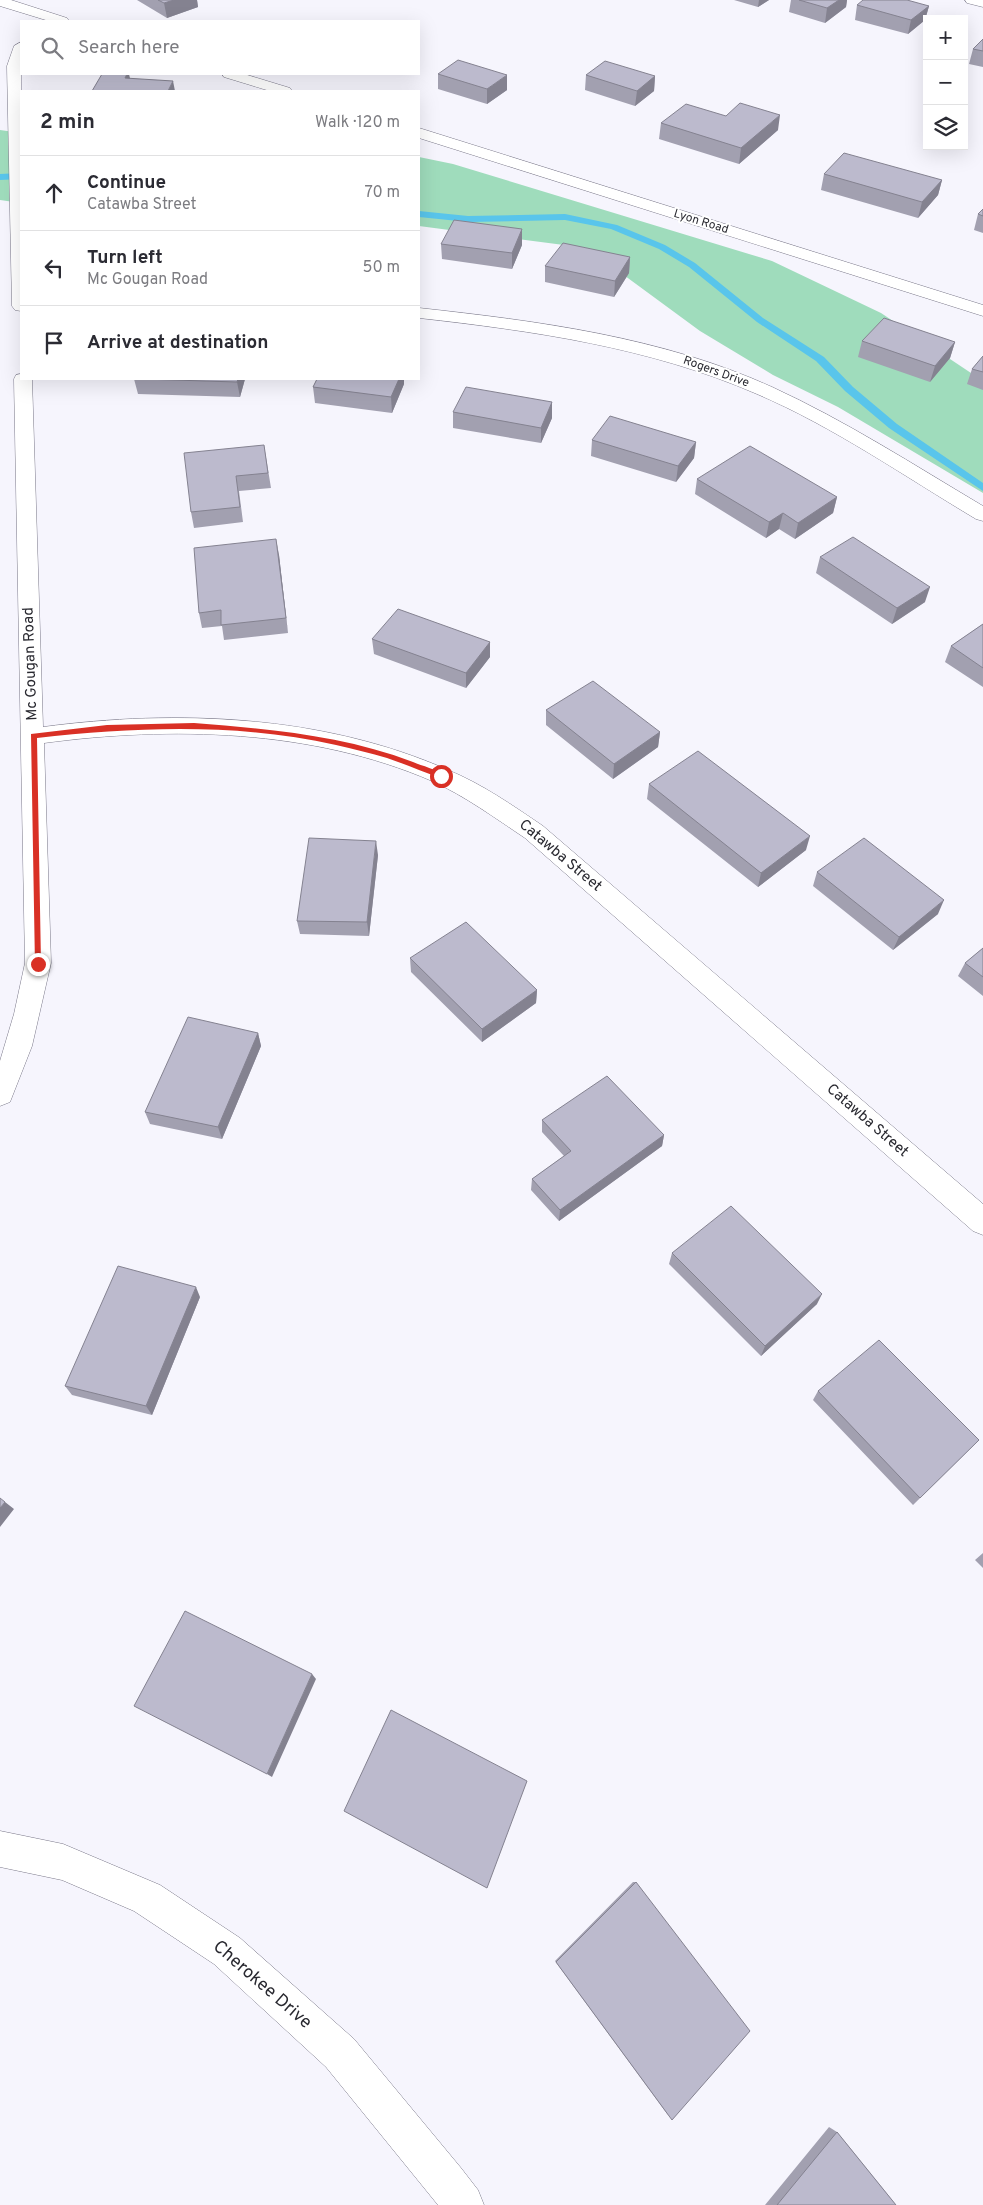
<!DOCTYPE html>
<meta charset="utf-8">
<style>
:root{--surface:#fff;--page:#f7f7f7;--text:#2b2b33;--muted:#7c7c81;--line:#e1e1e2}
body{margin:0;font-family:Overpass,sans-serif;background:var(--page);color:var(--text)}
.controls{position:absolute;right:15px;top:15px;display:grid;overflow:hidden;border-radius:0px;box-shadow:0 5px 20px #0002}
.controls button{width:45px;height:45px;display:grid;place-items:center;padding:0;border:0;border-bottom:1px solid var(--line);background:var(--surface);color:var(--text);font:25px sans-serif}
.stop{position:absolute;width:15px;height:15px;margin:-11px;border:4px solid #d93025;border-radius:50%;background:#fff}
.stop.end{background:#d93025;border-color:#fff;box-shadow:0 1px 5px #0008}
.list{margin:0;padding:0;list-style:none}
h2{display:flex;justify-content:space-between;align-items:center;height:65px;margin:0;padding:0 20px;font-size:21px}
h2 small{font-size:16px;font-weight:400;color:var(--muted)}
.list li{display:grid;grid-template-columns:32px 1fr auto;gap:15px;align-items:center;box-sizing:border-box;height:75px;padding:0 20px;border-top:1px solid var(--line)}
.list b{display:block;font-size:19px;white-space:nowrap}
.list p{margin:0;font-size:16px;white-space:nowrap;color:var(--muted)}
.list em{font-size:16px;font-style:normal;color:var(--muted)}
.icon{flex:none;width:28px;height:28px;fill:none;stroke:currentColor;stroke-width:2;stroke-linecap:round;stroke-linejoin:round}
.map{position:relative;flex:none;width:983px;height:2205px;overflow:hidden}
.search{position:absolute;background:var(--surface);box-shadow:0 5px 20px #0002;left:20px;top:20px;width:400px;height:55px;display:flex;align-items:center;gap:12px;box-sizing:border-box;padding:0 18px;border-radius:0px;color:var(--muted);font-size:19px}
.panel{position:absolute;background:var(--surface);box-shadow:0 5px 20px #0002;left:20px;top:90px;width:400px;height:290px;border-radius:0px}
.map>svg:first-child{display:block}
</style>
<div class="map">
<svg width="983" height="2205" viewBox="0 0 983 2205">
<rect width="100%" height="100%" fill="#f6f5fd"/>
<path fill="#9fdcbc" d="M0 130 21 133V203L0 200Z
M419 157 453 164 772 261 881 313 983 381V493L838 407 773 375 700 331 587 248 419 226Z"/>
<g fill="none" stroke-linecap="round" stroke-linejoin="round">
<path fill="#59c5eb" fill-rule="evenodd" d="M21 173V179L0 180V174Z
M419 211 468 216 565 214 617 225 665 245 695 263 763 318 824 357 853 387 897 424 983 483V491L889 428 845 391 816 361 757 322 689 267 659 249 611 229 565 220 468 222 419 217Z"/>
<defs>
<path id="minor" d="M0 0H11L67 18 69 21H49L0 6Z
M965 0H983V7L967 3Z
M21 42V311L15 310 12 306 7 66 14 46Z
M222 74H244L290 88 292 91H270L224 77Z
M419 128 983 305V316L419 138Z
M419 308C538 321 662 337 772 387 846 421 914 465 983 506V521L976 519C904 476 834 427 757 394 649 347 534 331 419 318Z
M21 374V379H32L43 727C177 709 323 715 448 770 482 784 512 805 543 826L983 1204V1235L973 1231 525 838C495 818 465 796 432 781 312 729 171 726 44 743L51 963 32 1046 10 1102 0 1106V1061L14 1014 25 963 14 379 16 375Z
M0 1831 63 1844 160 1885 240 1938 354 2039 461 2168 478 2190 484 2205H438L326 2067 214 1964 134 1911 62 1880 0 1867Z"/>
</defs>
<use href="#minor" stroke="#7a7889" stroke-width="1"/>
<use href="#minor" fill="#fff" fill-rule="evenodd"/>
</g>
<path fill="#a2a0b0" d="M137 0H197L198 7 167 18Z
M734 0H769L758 7Z
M791 0H847L846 7 825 23 789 12Z
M857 5 929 6 925 20 908 34 855 20Z
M983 39V67L969 64 973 49Z
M438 74 507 90 487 104 438 89Z
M586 75 655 76 654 91 635 106 585 90Z
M726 116 778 130 739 164 659 139 661 123Z
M824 174 942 180 938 195 918 218 821 190Z
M983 209V233L974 230 978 214Z
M522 229V245L512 269 442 259 441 244Z
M630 257 629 273 614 297 545 282V266Z
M862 341 955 342 950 358 930 382 858 357Z
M983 356V390L967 384 972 369Z
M134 379H245L240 397 138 394Z
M317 379H404V384L392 413 315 403 313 387Z
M552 402V418L541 443 453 428V412Z
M592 440 696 442 694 458 676 482 591 456Z
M264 445 271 488 239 491 243 522 194 528 191 512Z
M697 479 837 497 833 513 795 539 779 529 766 538 695 494Z
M279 555 288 633 224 640 222 626 202 628 199 613Z
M820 557 925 602 892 624 816 573Z
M983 624V687L945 662 951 646Z
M372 639 490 642V657L466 688 374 654Z
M546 710 660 732 658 747 613 779 546 725Z
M649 784 806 850 758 887 647 799Z
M378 855 369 936 300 934 297 921Z
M817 872 938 914 893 950 813 886Z
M983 948V996L958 976 965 963Z
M410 958 537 990 536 1003 482 1042 411 972Z
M258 1033 261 1046 222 1139 150 1124 145 1112Z
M542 1120 664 1135 662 1146 559 1221 531 1190 532 1179 564 1156 542 1132Z
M672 1253 817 1304 761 1356 669 1264Z
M200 1297 152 1415 72 1395 65 1386Z
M818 1391 979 1440 913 1505 813 1400Z
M983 1553V1568L975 1560Z
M633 1882H636L668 2115 555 1961Z
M829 2127 837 2132 896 2205H765Z"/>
<path fill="#848290" d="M174 0H197L198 7 167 18 164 3Z
M759 0H769L758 7Z
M839 0H847L846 7 825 23 827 8Z
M929 6 925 20 908 34 911 20Z
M419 45 420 60 419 61Z
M127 74H129L132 87 125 78Z
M507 75V90L487 104V89Z
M655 76 654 91 635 106 637 91Z
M173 81 175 91H168Z
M780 115 778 130 739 164 741 148Z
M942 180 938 195 918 218 922 202Z
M522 229V245L512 269V253Z
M630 257 629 273 614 297 615 281Z
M955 342 950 358 930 382 935 366Z
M238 379H245L240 397 237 382Z
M399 379H404V384L392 413 391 397Z
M552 402V418L541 443V428Z
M696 442 694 458 676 482 678 466Z
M837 497 833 513 795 539 798 523Z
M783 513 779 529 766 538 769 522Z
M276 539 279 555 288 633 286 618Z
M930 587 925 602 892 624 897 608Z
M490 642V657L466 688V673Z
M660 732 658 747 613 779 614 764Z
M810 836 806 850 758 887 761 873Z
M376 841 378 855 369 936 367 922Z
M944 900 938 914 893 950 899 937Z
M537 990 536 1003 482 1042V1029Z
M258 1033 261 1046 222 1139 218 1127Z
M664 1135 662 1146 559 1221 560 1210Z
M196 1287 200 1297 152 1415 146 1406Z
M822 1294 817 1304 761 1356 765 1346Z
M5 1502 14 1509 0 1527V1508Z
M312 1674 316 1679 272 1777 267 1774Z"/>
<path fill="#bcbacd" stroke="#848290" d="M158 0H174L164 3Z
M799 0H839L827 8Z
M863 0H907L929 6 911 20 857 5Z
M983 39V51L973 49Z
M458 60 507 75 487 89 438 74Z
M605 61 655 76 637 91 586 75Z
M102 74H127L125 78 173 81 168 91H92Z
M740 103 780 115 741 148 661 123 686 104 726 116Z
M844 153 942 180 922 202 824 174Z
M983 209V216L978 214Z
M454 220 522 229 512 253 441 244Z
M563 243 630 257 615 281 545 266Z
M884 318 955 342 935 366 862 341Z
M983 356V372L972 369Z
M142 379H238L237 382Z
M317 379H399L391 397 313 387Z
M466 387 552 402 541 428 453 412Z
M610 416 696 442 678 466 592 440Z
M264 445 268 473 236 476 240 507 191 512 184 453Z
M750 446 837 497 798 523 783 513 769 522 697 479Z
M853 537 930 587 897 608 820 557Z
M276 539 286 618 221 625V610L199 613 194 548Z
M398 609 490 642 466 673 372 639Z
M983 624V668L951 646Z
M593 681 660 732 614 764 546 710Z
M698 751 810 836 761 873 649 784Z
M309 838 376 841 367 922 297 921Z
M864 838 944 900 899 937 817 872Z
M466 922 537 990 482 1029 410 958Z
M983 948V977L965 963Z
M188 1017 258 1033 218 1127 145 1112Z
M607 1076 664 1135 560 1210 532 1179 571 1151 542 1120Z
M731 1206 822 1294 765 1346 672 1253Z
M118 1266 196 1287 146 1406 65 1386Z
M879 1340 979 1440 920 1498 818 1391Z
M0 1498 5 1502 0 1508Z
M185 1611 312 1674 267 1774 134 1706Z
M391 1710 527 1781 487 1888 344 1811Z
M636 1882 750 2031 672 2120 556 1962Z
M837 2132 896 2205H777Z"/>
<path fill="#d93025" d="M194 723C268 729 342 735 413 762 422 766 437 769 444 776L441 778C423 772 405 764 387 758 371 753 353 749 336 745 238 723 136 727 37 738L41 964 40 966H35L31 734 107 725Z"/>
<g text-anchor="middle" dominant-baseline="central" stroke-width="4" stroke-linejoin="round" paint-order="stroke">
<g font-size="12" fill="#292930" stroke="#fff">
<text transform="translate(701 222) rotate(17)">Lyon Road</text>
<text transform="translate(716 372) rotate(20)">Rogers Drive</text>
</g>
<g font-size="15" fill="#292930" stroke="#fff">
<text transform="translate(31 664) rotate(-92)">Mc Gougan Road</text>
<text transform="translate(560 856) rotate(40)">Catawba Street</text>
<text transform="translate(867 1121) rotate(41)">Catawba Street</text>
</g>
<g font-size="18" fill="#292930" stroke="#fff">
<text transform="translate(262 1985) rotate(41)">Cherokee Drive</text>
</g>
</g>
</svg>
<div class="controls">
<button>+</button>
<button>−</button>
<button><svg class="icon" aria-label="layers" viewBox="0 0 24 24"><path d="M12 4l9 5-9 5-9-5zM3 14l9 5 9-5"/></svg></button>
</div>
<div class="stop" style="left:441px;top:776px"></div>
<div class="stop end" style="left:38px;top:964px"></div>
<div class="search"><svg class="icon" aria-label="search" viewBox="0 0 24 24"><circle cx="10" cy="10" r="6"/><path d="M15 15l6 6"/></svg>Search here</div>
<section class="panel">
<h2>2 min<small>Walk · 120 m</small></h2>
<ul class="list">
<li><svg class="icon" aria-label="ahead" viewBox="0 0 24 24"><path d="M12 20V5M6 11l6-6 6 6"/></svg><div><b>Continue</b><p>Catawba Street</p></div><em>70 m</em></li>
<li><svg class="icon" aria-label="left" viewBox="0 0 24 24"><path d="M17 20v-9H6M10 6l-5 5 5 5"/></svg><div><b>Turn left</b><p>Mc Gougan Road</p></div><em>50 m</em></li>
<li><svg class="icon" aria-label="arrive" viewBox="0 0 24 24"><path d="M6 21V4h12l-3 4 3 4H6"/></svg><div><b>Arrive at destination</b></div></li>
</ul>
</section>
</div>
